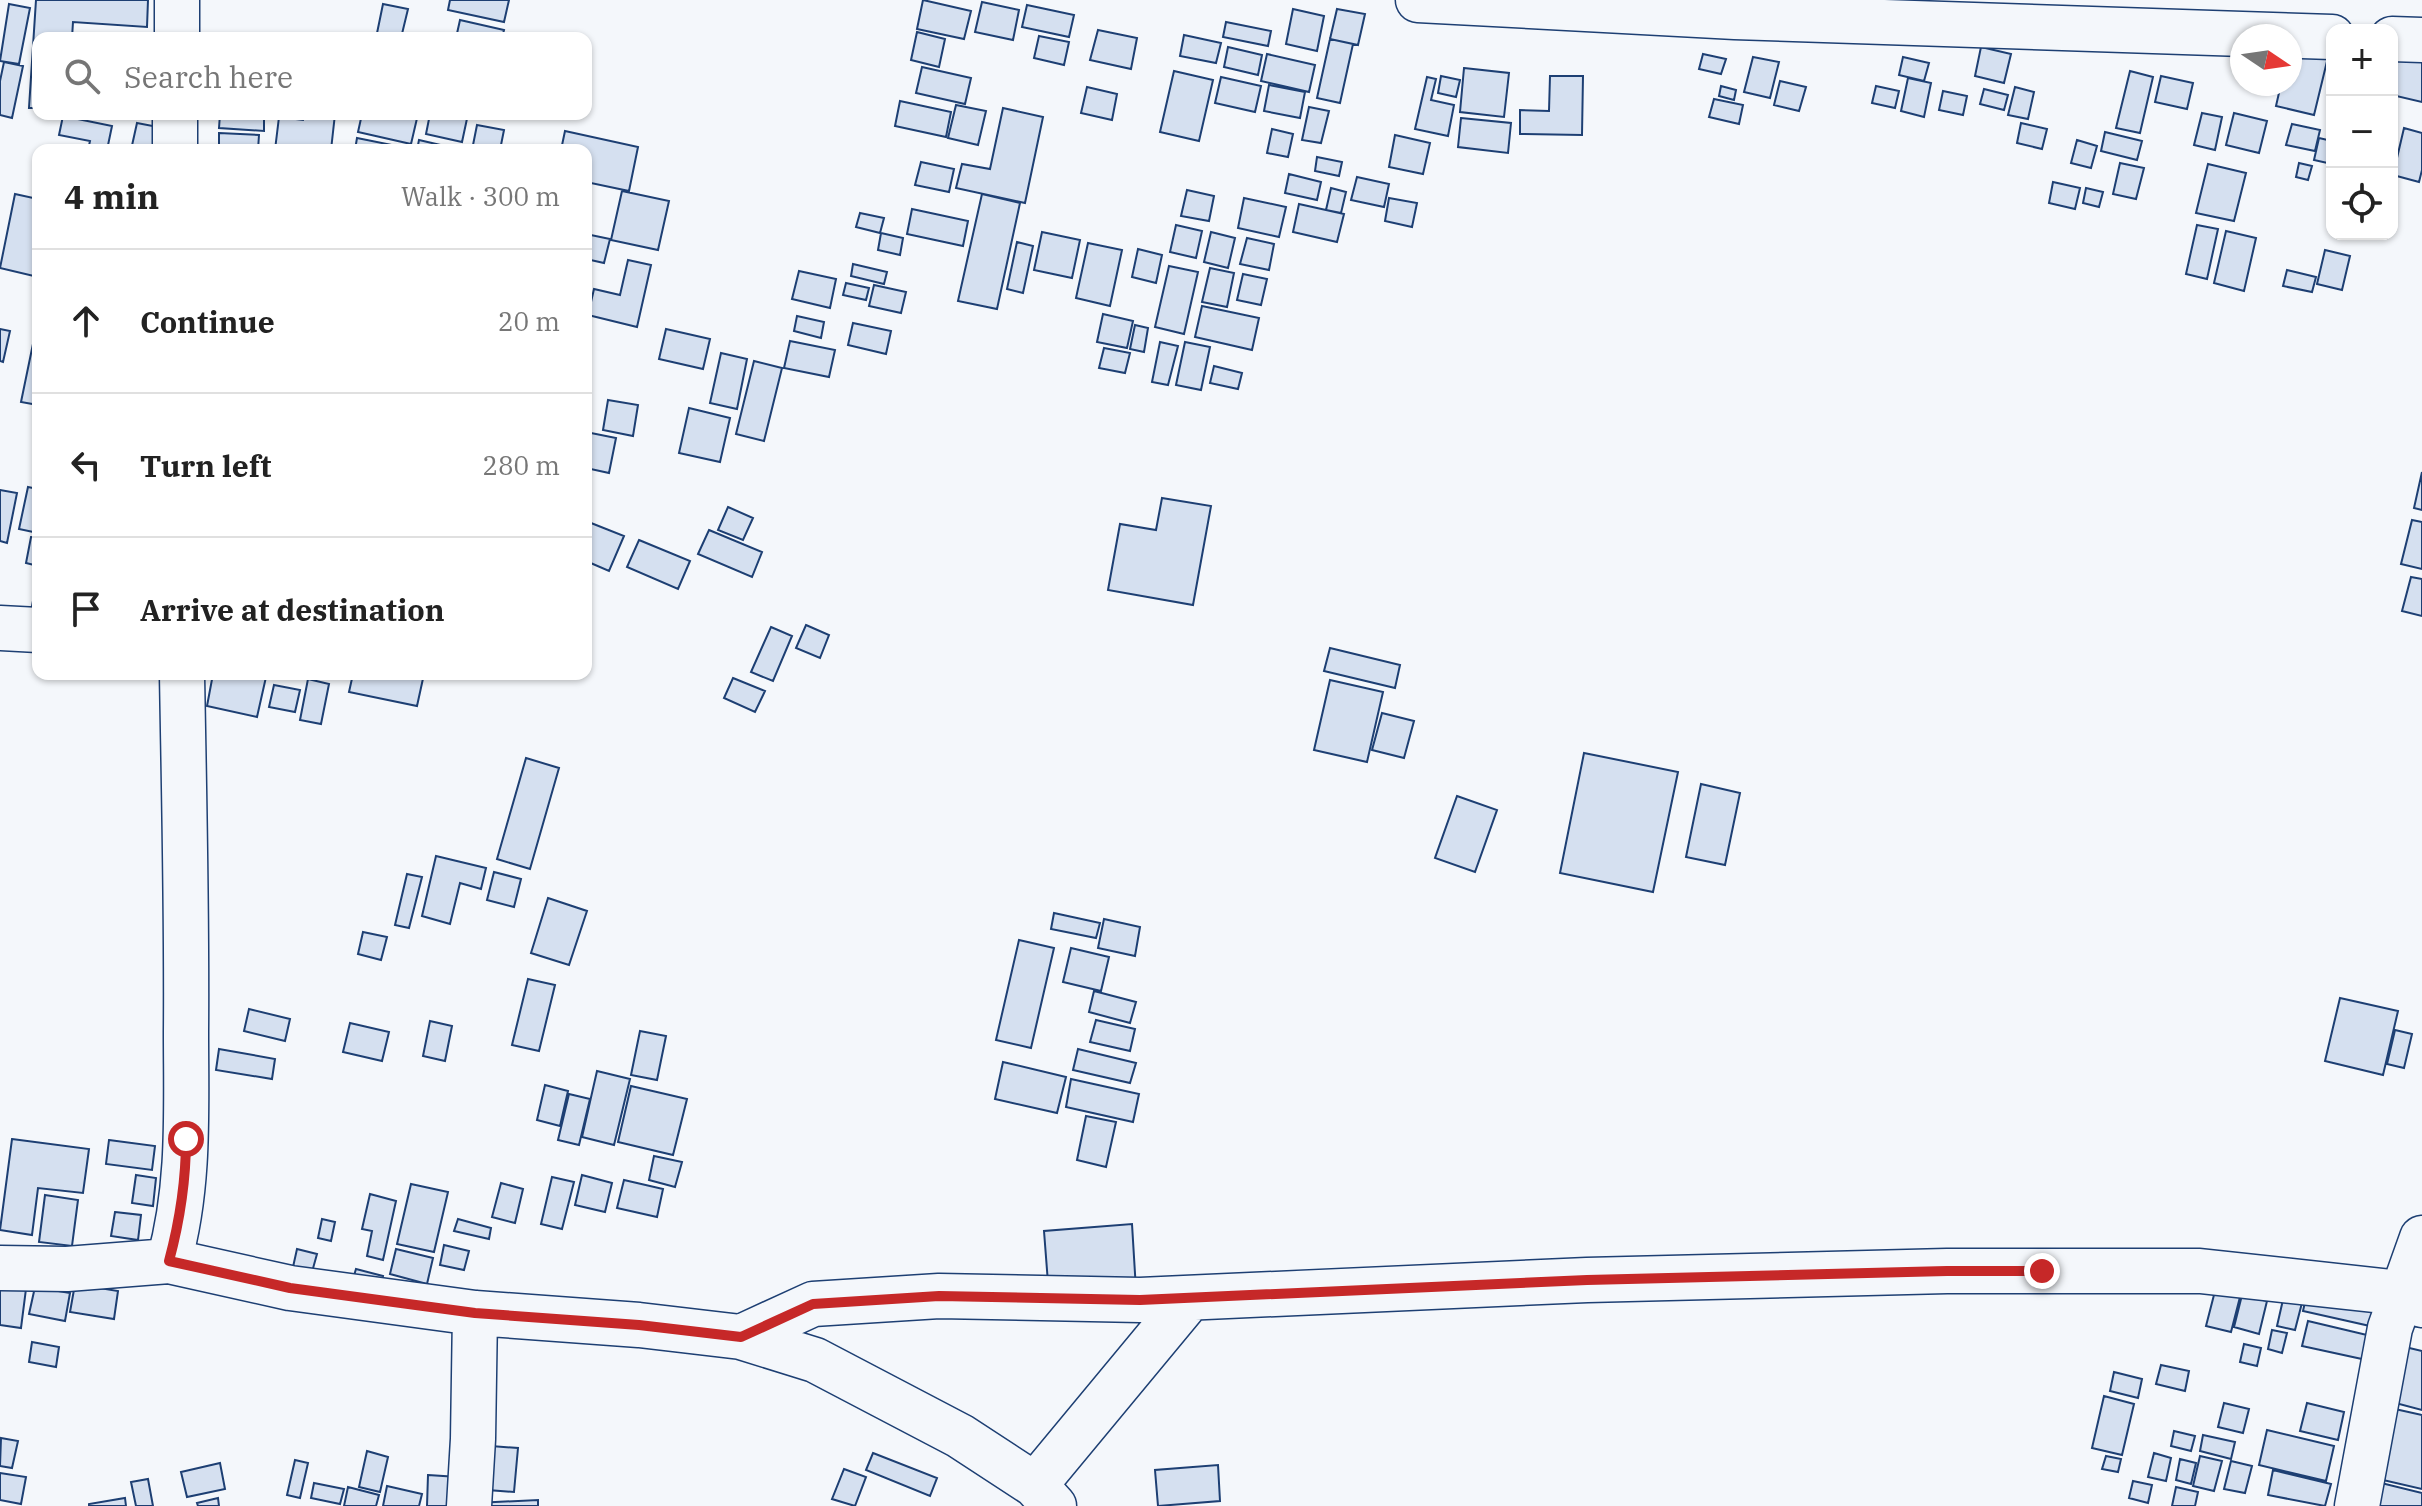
<!DOCTYPE html>
<meta charset="utf-8">
<style>
:root{--surface:#fff;--page:#f6f6f6;--text:#222;--muted:#767676;--line:#e0e0e0}
body{margin:0;font-family:"IBM Plex Serif",serif;background:var(--page);color:var(--text)}
.controls{position:absolute;right:24px;top:24px;display:grid;overflow:hidden;border-radius:16px;box-shadow:0 2px 6px #0004}
.controls button{width:72px;height:72px;display:grid;place-items:center;padding:0;border:0;border-bottom:2px solid var(--line);background:var(--surface);color:var(--text);font:40px sans-serif}
.compass{position:absolute;left:2230px;top:24px;width:72px;height:72px;border-radius:50%;background:var(--surface);box-shadow:0 2px 6px #0004;rotate:103deg}
.stop{position:absolute;width:24px;height:24px;margin:-18px;border:6px solid #c62828;border-radius:50%;background:#fff}
.stop.end{background:#c62828;border-color:#fff;box-shadow:0 2px 8px #0008}
.list{margin:0;padding:0;list-style:none}
h2{display:flex;justify-content:space-between;align-items:center;height:104px;margin:0;padding:0 32px;font-size:34px}
h2 small{font-size:26px;font-weight:400;color:var(--muted)}
.list li{display:grid;grid-template-columns:52px 1fr auto;gap:24px;align-items:center;box-sizing:border-box;height:144px;padding:0 32px;border-top:2px solid var(--line)}
.list b{display:block;font-size:30px;white-space:nowrap}
.list em{font-size:26px;font-style:normal;color:var(--muted)}
.icon{flex:none;width:44px;height:44px;fill:none;stroke:currentColor;stroke-width:2;stroke-linecap:round;stroke-linejoin:round}
.map{position:relative;flex:none;width:2422px;height:1506px;overflow:hidden}
.search{position:absolute;background:var(--surface);box-shadow:0 2px 6px #0004;left:32px;top:32px;width:560px;height:88px;display:flex;align-items:center;gap:20px;box-sizing:border-box;padding:0 28px;border-radius:16px;color:var(--muted);font-size:30px}
.panel{position:absolute;background:var(--surface);box-shadow:0 2px 6px #0004;left:32px;top:144px;width:560px;height:536px;border-radius:16px}
.map>svg:first-child{display:block}
</style>
<div class="map">
<svg width="2422" height="1506" viewBox="0 0 2422 1506">
<rect width="100%" height="100%" fill="#f4f7fb"/>
<path fill="#d5e0f0" stroke="#1d3f73" stroke-width="2" d="M36 0H148L147 27 73 22 72 38H38V108H29Z
M450 0H509L504 22 448 10Z
M923 0 971 11 964 39 917 29Z
M982 2 1019 10 1013 40 975 32Z
M9 4 30 8 19 64 0 61Z
M383 4 408 9 401 38H376Z
M1027 5 1074 15 1069 37 1022 27Z
M1293 9 1324 16 1317 51 1286 44Z
M1337 9 1365 14 1358 45 1330 39Z
M460 20 504 30 502 38H456Z
M1226 22 1271 31 1268 46 1223 37Z
M1098 30 1137 38 1131 69 1090 60Z
M917 32 945 39 939 67 911 60Z
M1184 35 1221 43 1216 63 1180 56Z
M1039 36 1069 42 1064 65 1034 58Z
M1330 39 1353 44 1340 103 1317 98Z
M2290 46 2329 53 2314 115 2276 106 2281 84H2290Z
M2392 46 2422 53V102L2392 95Z
M1228 47 1262 55 1258 75 1224 67Z
M1981 47 2011 54 2004 83 1975 76Z
M1267 54 1315 65 1309 92 1261 81Z
M1703 54 1726 59 1721 74 1699 69Z
M1753 57 1779 62 1770 98 1744 92Z
M1903 57 1929 63 1924 81 1899 75Z
M4 62 23 66 12 118 0 115V81Z
M922 67 971 78 965 104 916 93Z
M1464 68 1509 73 1504 117 1460 112Z
M1174 71 1213 80 1199 141 1160 132Z
M2130 71 2153 77 2140 133 2116 128Z
M1441 76 1460 80 1456 97 1438 93Z
M1550 76H1583L1582 135 1520 134V110L1549 111Z
M2161 76 2193 83 2187 109 2155 102Z
M1221 77 1261 86 1255 112 1215 103Z
M1427 77 1436 79 1431 100 1454 105 1448 136 1415 129Z
M1908 78 1931 83 1924 117 1901 111Z
M1780 81 1806 87 1799 111 1774 105Z
M1269 85 1305 92 1300 118 1264 111Z
M1721 86 1736 90 1734 100 1719 96Z
M1876 86 1899 91 1895 108 1872 103Z
M1087 87 1117 94 1112 120 1081 113Z
M2015 87 2034 92 2028 119 2008 115Z
M1984 89 2008 95 2004 110 1980 104Z
M1943 91 1967 96 1963 115 1939 110Z
M1714 99 1743 105 1739 124 1709 117Z
M900 101 951 112 946 137 895 126Z
M956 105 986 111 978 145 948 138Z
M1309 107 1329 111 1321 143 1302 140Z
M1003 108 1043 117 1025 203 956 188 962 164 990 169Z
M2202 113 2222 117 2215 150 2194 145Z
M2234 113 2267 121 2259 153 2226 145Z
M220 114H264V131L219 128Z
M304 114H335L331 150H275L279 117 303 120Z
M362 114H418L411 144 358 132Z
M430 114H468L462 142 426 134Z
M63 116 112 126 107 150H88L90 141 59 135Z
M1461 118 1511 123 1508 153 1458 147Z
M137 123 158 127 153 150H131Z
M2021 123 2047 129 2042 149 2017 143Z
M2292 124 2320 130 2315 151 2286 145Z
M477 125 504 130 500 150H472Z
M2404 128 2422 133V170L2419 182 2393 175Z
M1272 129 1293 134 1288 157 1267 153Z
M565 131 638 147 629 191 586 182V150H561Z
M2105 132 2142 141 2137 160 2101 151Z
M219 133 259 135 258 150 219 148Z
M1395 135 1430 143 1423 174 1389 167Z
M357 138 412 149 411 150H355Z
M2319 138 2332 141V164L2314 160Z
M419 140 462 150H417Z
M2077 140 2097 146 2091 168 2071 163Z
M1317 157 1342 162 1339 176 1315 171Z
M921 162 954 169 949 192 915 185Z
M2120 163 2144 168 2136 199 2113 194Z
M2299 163 2312 166 2308 180 2296 177Z
M2208 164 2246 173 2234 221 2196 213Z
M1289 174 1321 182 1317 200 1285 193Z
M1357 177 1389 184 1384 207 1351 200Z
M2053 182 2080 188 2075 209 2049 203Z
M1331 188 1346 192 1341 213 1326 210Z
M2086 188 2103 192 2099 207 2083 203Z
M1187 190 1214 196 1209 221 1181 216Z
M622 191 669 201 658 250 611 240Z
M15 194 38 199V277L0 268Z
M982 194 1020 203 997 309 958 301Z
M1244 198 1286 207 1279 237 1238 228Z
M1389 198 1417 203 1412 227 1385 221Z
M1299 204 1344 214 1337 242 1293 232Z
M912 209 968 221 963 246 907 234Z
M860 213 884 218 880 233 856 227Z
M1176 225 1202 231 1196 258 1170 252Z
M2197 225 2218 229 2207 279 2186 274Z
M2226 231 2256 238 2244 291 2214 283Z
M1042 232 1080 240 1072 278 1034 270Z
M1211 232 1235 238 1228 268 1204 262Z
M881 233 903 238 900 255 878 250Z
M586 234 610 239 604 263 586 259Z
M1247 238 1274 244 1269 270 1240 264Z
M1017 242 1033 246 1023 293 1007 289Z
M1088 243 1122 250 1110 306 1076 298Z
M1138 249 1162 255 1156 283 1132 277Z
M2325 250 2350 256 2342 290 2317 284Z
M628 260 651 265 637 327 588 315 594 289 620 295Z
M853 264 887 272 884 284 851 276Z
M1169 266 1198 272 1184 334 1155 327Z
M1210 268 1234 273 1227 307 1202 302Z
M2287 270 2316 277 2312 292 2283 286Z
M799 271 836 279 830 308 792 299Z
M1243 274 1267 279 1261 305 1237 300Z
M846 283 869 288 866 300 843 295Z
M874 285 906 292 901 313 869 306Z
M1202 306 1259 318 1252 350 1195 337Z
M1103 314 1133 321 1127 348 1097 342Z
M797 316 824 322 821 338 794 331Z
M853 323 891 331 886 354 848 345Z
M1135 325 1148 328 1144 352 1130 349Z
M0 329 10 331 3 362 0 361Z
M666 329 710 339 703 369 659 359Z
M34 339 38 340V405L21 402Z
M790 341 835 350 829 377 784 368Z
M1160 342 1178 346 1168 385 1152 382Z
M1185 342 1210 347 1201 390 1176 385Z
M1104 348 1130 353 1125 373 1099 368Z
M721 353 747 359 737 409 710 403Z
M754 361 782 368 764 441 736 434Z
M1214 366 1242 373 1238 389 1210 383Z
M608 400 638 405 633 436 603 430Z
M689 408 730 418 720 462 679 453Z
M586 432 616 438 609 473 586 468Z
M2422 472V510L2414 508Z
M28 487 38 489V533L19 529Z
M0 490 17 493 7 543 0 541Z
M1162 498 1211 506 1193 605 1108 590 1120 524 1156 530Z
M728 507 753 518 743 540 718 530Z
M2412 520 2422 522V569L2401 564Z
M586 521 624 536 609 571 586 561Z
M709 530 762 552 752 577 698 554Z
M31 537 38 538V566L26 563Z
M639 540 690 561 678 589 627 567Z
M38 573V613L31 612Z
M2411 577 2422 579V616L2402 611Z
M806 625 829 635 820 658 796 648Z
M771 627 792 636 773 681 751 672Z
M1330 648 1400 665 1395 688 1324 671Z
M213 674H251L266 677 257 717 207 706Z
M353 674H424L417 706 349 692Z
M733 678 765 691 755 712 724 698Z
M308 679 329 684 321 724 300 720Z
M1330 680 1383 692 1367 762 1314 750Z
M274 685 300 690 295 712 269 707Z
M1382 713 1414 721 1404 758 1372 750Z
M1584 753 1678 772 1653 892 1560 873Z
M526 758 559 768 530 869 497 859Z
M1701 784 1740 793 1725 865 1686 857Z
M1457 796 1497 810 1475 872 1435 858Z
M436 856 486 868 481 889 460 883 450 924 422 916Z
M494 872 521 879 514 907 487 900Z
M407 874 422 877 409 928 395 925Z
M548 898 587 911 569 965 531 953Z
M1054 913 1100 923 1096 938 1051 929Z
M1104 919 1140 927 1135 956 1098 948Z
M363 932 387 937 381 960 358 954Z
M1019 940 1054 948 1031 1048 996 1040Z
M1071 948 1109 957 1101 991 1063 982Z
M528 979 555 985 539 1051 512 1045Z
M1094 991 1136 1002 1130 1023 1089 1012Z
M2340 998 2398 1011 2383 1075 2325 1061Z
M249 1009 290 1019 285 1041 244 1031Z
M1096 1020 1135 1029 1130 1051 1090 1042Z
M430 1021 452 1026 445 1061 423 1056Z
M350 1023 389 1032 382 1061 343 1052Z
M2395 1030 2412 1034 2404 1068 2387 1064Z
M640 1031 666 1036 657 1080 631 1075Z
M219 1049 275 1059 272 1079 216 1070Z
M1078 1049 1136 1063 1130 1083 1073 1070Z
M1003 1062 1066 1077 1057 1113 995 1099Z
M597 1071 630 1079 614 1145 582 1137Z
M1071 1079 1139 1094 1133 1122 1066 1107Z
M545 1085 568 1091 560 1126 537 1120Z
M631 1086 687 1099 673 1155 618 1142Z
M569 1094 590 1099 579 1145 558 1140Z
M1086 1116 1116 1122 1106 1167 1077 1160Z
M12 1139 89 1149 83 1193 38 1188 32 1235 0 1230Z
M109 1140 155 1146 152 1170 106 1164Z
M654 1156 682 1162 675 1187 649 1180Z
M136 1175 156 1178 153 1206 132 1203Z
M582 1175 612 1183 605 1212 575 1205Z
M552 1177 574 1182 562 1229 541 1224Z
M624 1180 663 1189 657 1217 617 1208Z
M501 1183 523 1189 515 1223 492 1217Z
M411 1184 448 1192 434 1252 397 1244Z
M370 1194 396 1201 383 1260 367 1256 372 1231 362 1229Z
M45 1195 78 1200 72 1246 39 1242Z
M115 1212 141 1215 138 1240 111 1236Z
M322 1219 335 1222 331 1241 318 1238Z
M458 1219 491 1228 489 1239 454 1231Z
M1132 1224 1136 1290 1049 1296 1044 1231Z
M444 1245 469 1251 464 1270 440 1265Z
M297 1249 317 1254 312 1272 293 1267Z
M396 1249 433 1258 427 1284 390 1274Z
M356 1269 383 1276 380 1289 352 1282Z
M75 1284 118 1291 114 1319 70 1312Z
M0 1286 26 1289 21 1328 0 1325Z
M35 1287 70 1293 65 1321 29 1314Z
M2308 1289 2375 1305 2370 1326 2303 1311Z
M2215 1291 2240 1297 2231 1332 2206 1326Z
M2285 1291 2304 1295 2295 1330 2277 1326Z
M2242 1295 2267 1301 2259 1334 2234 1327Z
M2308 1321 2367 1335 2362 1359 2302 1346Z
M2272 1330 2287 1333 2282 1353 2268 1349Z
M32 1342 59 1347 56 1367 29 1362Z
M2244 1344 2261 1348 2257 1366 2240 1362Z
M2401 1346 2422 1351V1410L2388 1401Z
M2161 1365 2189 1371 2185 1391 2156 1384Z
M2114 1372 2142 1379 2138 1398 2110 1391Z
M2104 1396 2134 1404 2122 1455 2092 1448Z
M2224 1403 2249 1409 2243 1433 2218 1427Z
M2307 1403 2344 1412 2338 1440 2300 1431Z
M2386 1407 2422 1415V1489L2370 1477Z
M2267 1430 2334 1446 2326 1481 2259 1465Z
M2174 1431 2195 1436 2191 1451 2171 1446Z
M2203 1435 2235 1442 2231 1459 2200 1451Z
M1 1438 18 1441 12 1468 0 1466Z
M478 1445 518 1448 514 1492 475 1489Z
M367 1451 388 1457 380 1492 359 1487Z
M873 1453 937 1478 930 1496 866 1470Z
M2154 1453 2171 1458 2166 1481 2148 1477Z
M2106 1456 2121 1459 2118 1472 2102 1469Z
M2200 1456 2222 1461 2214 1491 2193 1486Z
M2180 1459 2196 1463 2191 1484 2176 1480Z
M295 1460 308 1463 300 1498 287 1495Z
M2231 1461 2252 1466 2245 1493 2224 1489Z
M220 1463 225 1489 187 1497 181 1472Z
M1218 1465 1220 1501 1158 1506 1155 1470Z
M844 1469 866 1477 855 1506 832 1499Z
M2273 1470 2331 1484 2325 1506 2268 1495Z
M0 1473 26 1477 21 1504 0 1500Z
M428 1475 458 1477 457 1506H427Z
M148 1479 153 1506H136L131 1482Z
M2369 1480 2422 1493V1506H2363Z
M2133 1481 2152 1485 2148 1503 2129 1498Z
M314 1483 344 1489 340 1504 311 1498Z
M387 1486 422 1494 419 1506H383Z
M348 1487 379 1495 376 1506H344Z
M2176 1487 2198 1492 2195 1506H2172Z
M125 1498 126 1506H89V1504Z
M218 1498 219 1506H198L197 1503Z
M538 1500V1506H476V1503Z"/>
<g fill="none" stroke-linecap="round" stroke-linejoin="round">
<defs>
<path id="minor" d="M1418 0 1735 17 2332 37
M177 38V0
M2392 39 2422 40
M175 150V114
M0 628 38 630
M169 1261C190 1186 186 1109 186 1032 187 912 184 793 182 674
M0 1268 67 1269 169 1261 290 1288 475 1313 639 1325 741 1337 815 1360 960 1436 1035 1485 1054 1506
M741 1337 813 1304 939 1296 1140 1300 1587 1280 1947 1271H2200L2401 1293 2422 1305
M1035 1485 1190 1298
M469 1506 473 1439 475 1313
M2357 1506 2390 1328 2422 1238"/>
</defs>
<use href="#minor" stroke="#1d3f73" stroke-width="47"/>
<use href="#minor" stroke="#f4f7fb" stroke-width="44"/>
</g>
<g fill="none" stroke-linecap="round" stroke-linejoin="round">
<path stroke="#c62828" stroke-width="10" d="M186 1139C186 1181 180 1220 169 1261L290 1288 475 1313 639 1325 741 1337 813 1304 939 1296 1140 1300 1587 1280 1947 1271H2042"/>
</g>
</svg>
<div class="controls">
<button>+</button>
<button>−</button>
<button><svg class="icon" aria-label="locate" viewBox="0 0 24 24"><circle cx="12" cy="12" r="6"/><path d="M12 2v4M12 18v4M2 12h4M18 12h4"/></svg></button>
</div>
<svg class="compass" viewBox="-18 -18 36 36"><path d="M0-13l5 13h-10z" fill="#e53935"/><path d="M0 13l5-13h-10z" fill="#767676"/></svg>
<div class="stop" style="left:186px;top:1139px"></div>
<div class="stop end" style="left:2042px;top:1271px"></div>
<div class="search"><svg class="icon" aria-label="search" viewBox="0 0 24 24"><circle cx="10" cy="10" r="6"/><path d="M15 15l6 6"/></svg>Search here</div>
<section class="panel">
<h2>4 min<small>Walk · 300 m</small></h2>
<ul class="list">
<li><svg class="icon" aria-label="ahead" viewBox="0 0 24 24"><path d="M12 20V5M6 11l6-6 6 6"/></svg><div><b>Continue</b></div><em>20 m</em></li>
<li><svg class="icon" aria-label="left" viewBox="0 0 24 24"><path d="M17 20v-9H6M10 6l-5 5 5 5"/></svg><div><b>Turn left</b></div><em>280 m</em></li>
<li><svg class="icon" aria-label="arrive" viewBox="0 0 24 24"><path d="M6 21V4h12l-3 4 3 4H6"/></svg><div><b>Arrive at destination</b></div></li>
</ul>
</section>
</div>
